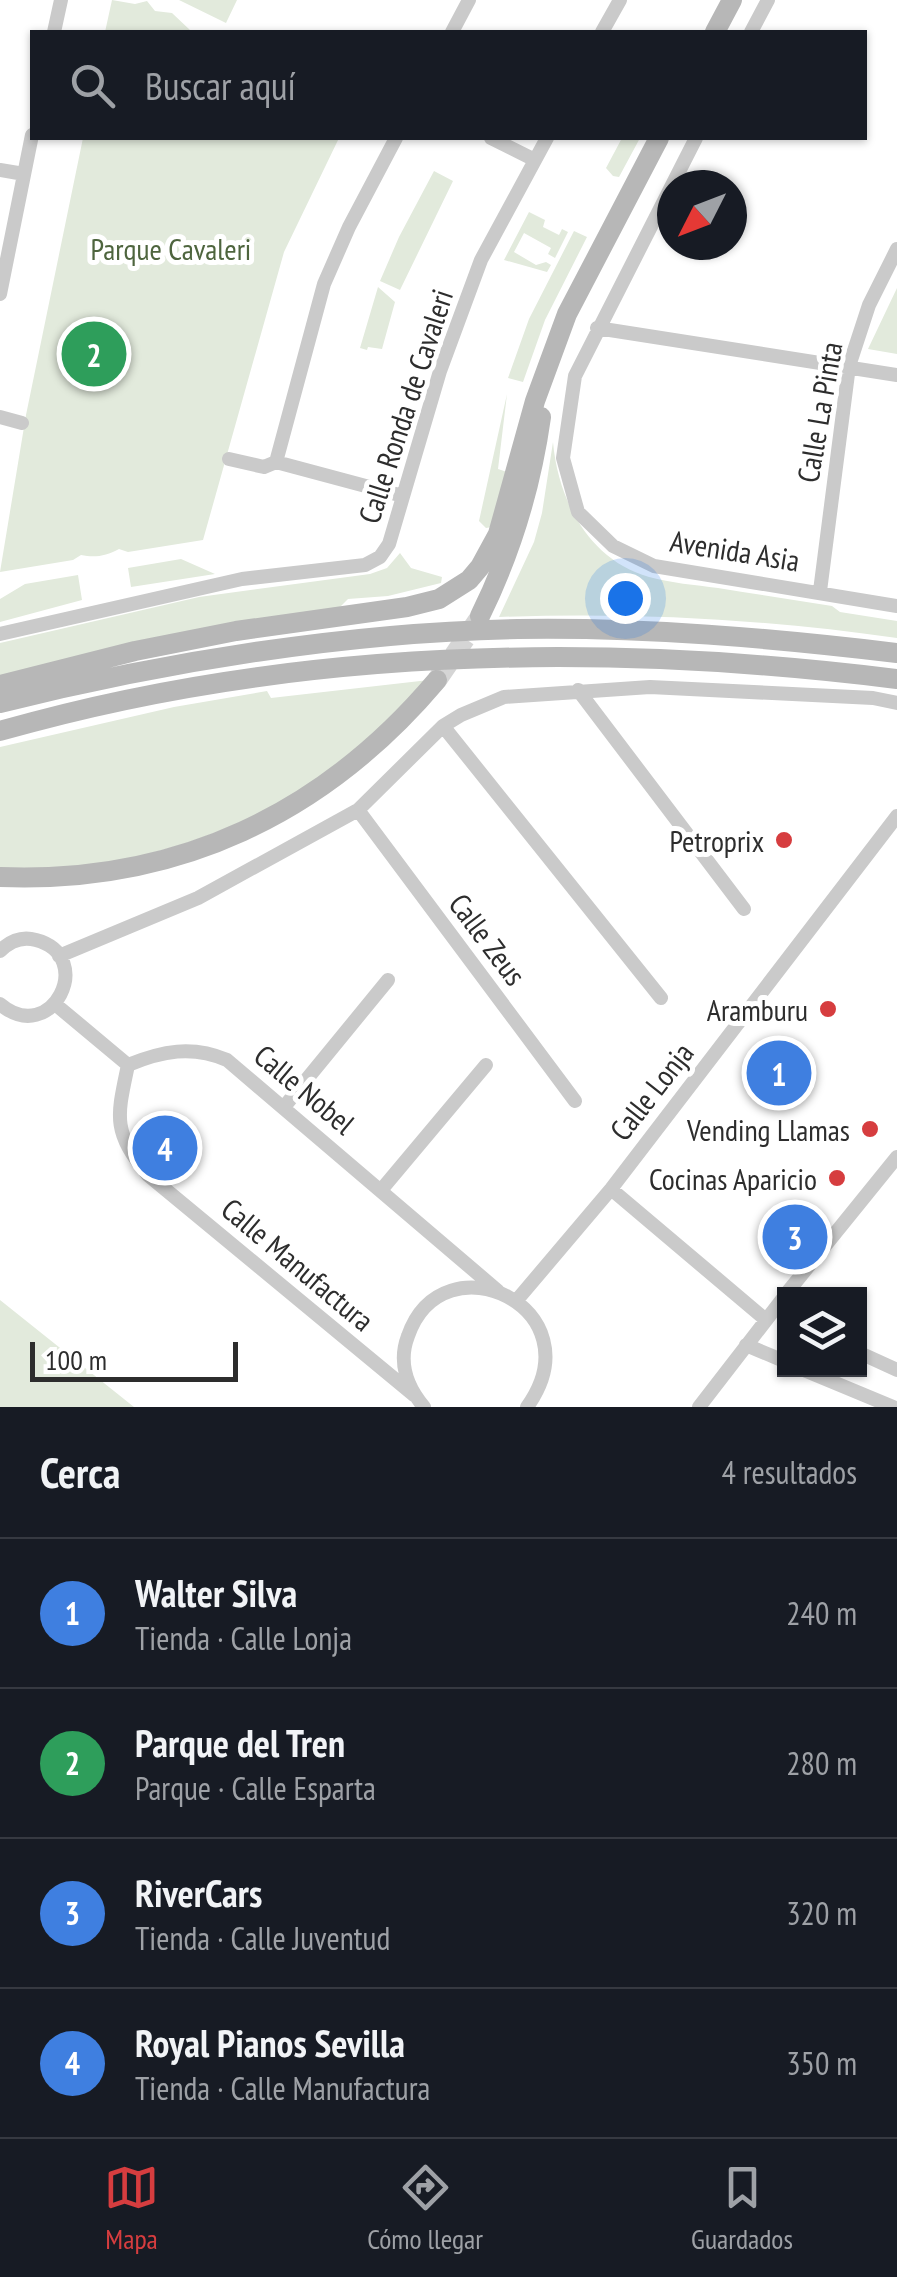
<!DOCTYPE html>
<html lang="es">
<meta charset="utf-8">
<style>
:root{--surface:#171b24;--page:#242831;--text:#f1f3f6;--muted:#9ea1a6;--line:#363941;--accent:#d63d3f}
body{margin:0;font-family:"PT Sans Narrow",sans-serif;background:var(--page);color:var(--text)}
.controls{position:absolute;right:30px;bottom:30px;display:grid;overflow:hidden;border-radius:0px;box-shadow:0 2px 8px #0004}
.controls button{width:90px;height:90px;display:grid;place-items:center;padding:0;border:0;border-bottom:2px solid var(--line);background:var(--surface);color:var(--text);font:50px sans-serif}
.compass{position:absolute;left:657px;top:170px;width:90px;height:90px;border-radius:50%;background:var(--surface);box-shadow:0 2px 8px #0004;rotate:228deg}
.scale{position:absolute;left:30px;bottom:25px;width:208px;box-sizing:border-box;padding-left:10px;border:5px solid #2d2d2d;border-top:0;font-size:28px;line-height:35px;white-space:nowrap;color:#2d2d2d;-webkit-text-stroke:8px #fff;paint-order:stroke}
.you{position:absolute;left:625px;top:598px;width:35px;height:35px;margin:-25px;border:8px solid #fff;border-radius:50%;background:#1a73e8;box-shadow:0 0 0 15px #1a73e833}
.badge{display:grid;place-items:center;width:65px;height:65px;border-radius:50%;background:var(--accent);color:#fff;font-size:32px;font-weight:700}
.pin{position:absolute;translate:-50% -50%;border:5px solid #fff;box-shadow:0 2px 10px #0006}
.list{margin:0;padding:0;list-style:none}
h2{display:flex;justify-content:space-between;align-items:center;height:130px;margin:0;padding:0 40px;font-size:42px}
h2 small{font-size:32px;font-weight:400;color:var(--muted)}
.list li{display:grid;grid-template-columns:65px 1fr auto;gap:30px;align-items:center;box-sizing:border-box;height:150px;padding:0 40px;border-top:2px solid var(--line)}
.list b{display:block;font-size:38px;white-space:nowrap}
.list p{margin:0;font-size:32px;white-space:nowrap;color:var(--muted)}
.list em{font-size:32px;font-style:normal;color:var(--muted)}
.icon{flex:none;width:55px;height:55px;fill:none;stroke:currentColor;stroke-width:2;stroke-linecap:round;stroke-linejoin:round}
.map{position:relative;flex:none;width:897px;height:1407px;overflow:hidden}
.search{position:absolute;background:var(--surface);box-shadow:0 2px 8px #0004;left:30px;right:30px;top:30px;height:110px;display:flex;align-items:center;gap:25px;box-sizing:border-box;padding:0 35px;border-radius:0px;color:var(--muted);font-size:38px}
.sheet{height:730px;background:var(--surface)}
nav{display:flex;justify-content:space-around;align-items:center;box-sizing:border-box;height:140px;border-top:2px solid var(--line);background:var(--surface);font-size:28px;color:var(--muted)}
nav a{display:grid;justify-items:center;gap:5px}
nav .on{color:var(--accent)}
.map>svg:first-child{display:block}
</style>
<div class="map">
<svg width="897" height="1407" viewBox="0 0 897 1407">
<rect width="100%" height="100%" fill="#fff"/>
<path fill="#e2eadc" d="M112 0 135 4 147 1 155 11 172 13 190 30 208 32H105Z
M179 0H237L226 23Z
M83 138H339L284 252 203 540 128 552 119 549C106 556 95 558 81 555L73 560 0 572 26 415Z
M622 138H640L619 177 613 176 606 168Z
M434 171 453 181 400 290 380 281 399 237Z
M529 212 545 220 543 227 559 235 562 229 568 232 555 258 548 254 551 248 524 233 514 252 536 265 546 262 551 265 547 272 504 260Z
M574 231 587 237 545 320 523 382 508 378 529 319Z
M378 287 395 302 382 349 368 347 367 350 360 348Z
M897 288V354L868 349Z
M507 394 498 469 507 472 492 527 486 528 479 521Z
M553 442C558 500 589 560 649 577 671 583 695 585 718 588 756 594 794 600 832 606L840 612 897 621V638C766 619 632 612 499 617L534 542 542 513Z
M400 553 411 568 442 577 441 583 388 596 348 599 340 607 0 676V643L199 597 370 574 387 568Z
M181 559 215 574 131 587 128 568Z
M78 575 82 600 0 622V599L25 584Z
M429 680C403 704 378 731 351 754 253 833 125 875 0 868V747L174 707 267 691 271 698Z
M0 1300 134 1407H0Z"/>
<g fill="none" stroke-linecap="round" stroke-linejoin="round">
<path stroke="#d5d5d5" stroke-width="20" stroke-dasharray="20 10" stroke-linecap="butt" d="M437 680 478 620"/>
<path stroke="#cacaca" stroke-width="14" d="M54 32 61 0
M452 32 469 0
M602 32 620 0
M751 32 768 0
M491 138 535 160
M696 138 575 376 563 458 578 512 613 546 654 566 897 606
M0 170 24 174
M0 294 32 135
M597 328 897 375
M0 417 22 423
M229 459 264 467 276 462 403 496
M276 462 324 284 349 227 396 138
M820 591 849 366 869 305 897 249
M0 634 242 579 365 565 380 557 389 544 440 371 481 260 547 138
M578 690 744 909
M443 726 661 998
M358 810 575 1101
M0 951C10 941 22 936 36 940 97 956 52 1048 0 1004
M59 956 198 898 358 810 443 726 461 715 504 697 650 687 873 698 897 703
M55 1004 128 1065
M128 1065C117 1117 112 1131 148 1175L414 1395
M128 1065C162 1051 192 1045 227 1060L498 1291
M284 1107 388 980
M382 1189 486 1065
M611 1189 766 1320
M786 1294 897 1157
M517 1300 611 1189 897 816
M746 1345 784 1361
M860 1353 897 1370
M804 1370 893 1407
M424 1407C407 1387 398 1362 408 1336 443 1235 598 1308 527 1407
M699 1407 784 1297"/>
<path stroke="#b7b7b7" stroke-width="20" d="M715 32 732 0
M480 616C512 551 531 488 541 417
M0 685 135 651 236 631 407 607 439 599 469 580 480 567 498 534 535 401 567 314 659 138
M0 703C164 662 349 632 518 629 645 627 771 638 897 653
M0 731C290 648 600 642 897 679
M0 877C177 884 324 814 437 680"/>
</g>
<g fill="#d63d3f" stroke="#fff" stroke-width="4">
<circle cx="784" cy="840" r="10"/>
<circle cx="828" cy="1009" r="10"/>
<circle cx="870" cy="1129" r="10"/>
<circle cx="837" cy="1178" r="10"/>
</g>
<g text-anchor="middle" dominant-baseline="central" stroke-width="10" stroke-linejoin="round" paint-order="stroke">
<g font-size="30" fill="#4e653e" stroke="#fff">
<text x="171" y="248">Parque Cavaleri</text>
</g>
<g font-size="30" fill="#2d2d2d" stroke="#fff">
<text transform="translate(405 406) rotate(-72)">Calle Ronda de Cavaleri</text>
<text transform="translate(819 412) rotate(-80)">Calle La Pinta</text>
<text transform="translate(735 550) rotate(9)">Avenida Asia</text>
<text transform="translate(488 939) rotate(53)">Calle Zeus</text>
<text transform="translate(305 1089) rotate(40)">Calle Nobel</text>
<text transform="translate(651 1091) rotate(-52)">Calle Lonja</text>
<text transform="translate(298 1264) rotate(40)">Calle Manufactura</text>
</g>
<g font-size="30" fill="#2d2d2d" stroke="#fff" text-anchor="end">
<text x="764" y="840">Petroprix</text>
<text x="808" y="1009">Aramburu</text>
<text x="850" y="1129">Vending Llamas</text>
<text x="817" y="1178">Cocinas Aparicio</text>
</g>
</g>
</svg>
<div class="controls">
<button><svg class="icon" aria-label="layers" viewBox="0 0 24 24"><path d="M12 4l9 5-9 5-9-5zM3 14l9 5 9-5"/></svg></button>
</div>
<svg class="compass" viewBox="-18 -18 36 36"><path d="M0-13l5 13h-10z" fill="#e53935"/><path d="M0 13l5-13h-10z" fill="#9ea1a6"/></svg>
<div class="scale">100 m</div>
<div class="you"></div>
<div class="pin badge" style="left:779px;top:1073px;background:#3f7fe0">1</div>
<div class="pin badge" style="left:94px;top:354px;background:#2e9e5b">2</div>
<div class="pin badge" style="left:795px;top:1237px;background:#3f7fe0">3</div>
<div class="pin badge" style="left:165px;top:1148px;background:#3f7fe0">4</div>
<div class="search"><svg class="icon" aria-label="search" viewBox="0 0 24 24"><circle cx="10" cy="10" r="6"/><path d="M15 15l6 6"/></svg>Buscar aquí</div>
</div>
<section class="sheet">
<h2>Cerca<small>4 resultados</small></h2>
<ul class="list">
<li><span class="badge" style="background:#3f7fe0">1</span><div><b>Walter Silva</b><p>Tienda · Calle Lonja</p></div><em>240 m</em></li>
<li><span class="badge" style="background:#2e9e5b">2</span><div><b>Parque del Tren</b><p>Parque · Calle Esparta</p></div><em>280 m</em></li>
<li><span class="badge" style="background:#3f7fe0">3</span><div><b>RiverCars</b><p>Tienda · Calle Juventud</p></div><em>320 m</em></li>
<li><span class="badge" style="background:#3f7fe0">4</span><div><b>Royal Pianos Sevilla</b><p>Tienda · Calle Manufactura</p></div><em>350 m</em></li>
</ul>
</section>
<nav>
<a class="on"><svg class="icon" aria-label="map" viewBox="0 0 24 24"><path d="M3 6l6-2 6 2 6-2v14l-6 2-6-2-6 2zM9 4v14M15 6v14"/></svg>Mapa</a>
<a><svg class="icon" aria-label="directions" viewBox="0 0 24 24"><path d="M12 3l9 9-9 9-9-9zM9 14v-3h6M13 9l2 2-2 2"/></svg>Cómo llegar</a>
<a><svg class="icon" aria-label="saved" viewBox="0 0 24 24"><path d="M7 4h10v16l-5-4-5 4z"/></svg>Guardados</a>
</nav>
